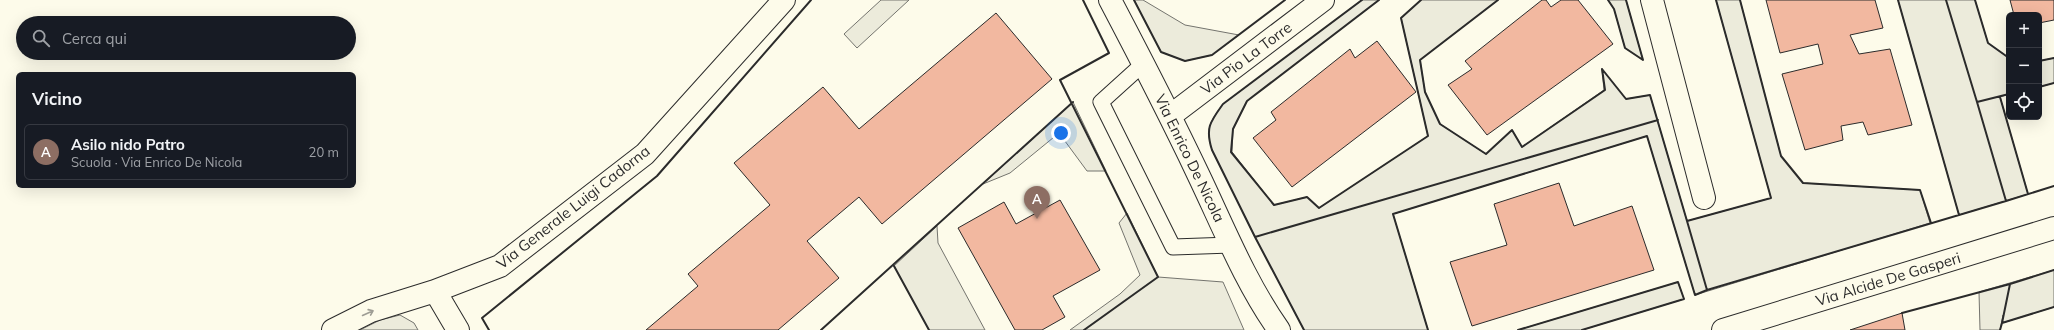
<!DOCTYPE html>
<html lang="it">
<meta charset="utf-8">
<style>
:root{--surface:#171b24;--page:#20242c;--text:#f1f3f6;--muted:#9ea1a6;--line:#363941;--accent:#1a73e8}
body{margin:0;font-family:Mulish,sans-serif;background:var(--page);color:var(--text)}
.controls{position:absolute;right:12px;top:12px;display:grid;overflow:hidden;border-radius:6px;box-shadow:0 4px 16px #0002}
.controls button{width:36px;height:36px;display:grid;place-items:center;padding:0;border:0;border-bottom:1px solid var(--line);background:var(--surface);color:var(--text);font:20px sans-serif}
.you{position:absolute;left:1061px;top:133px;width:14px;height:14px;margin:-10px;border:3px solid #fff;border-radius:50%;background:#1a73e8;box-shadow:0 0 0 6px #1a73e833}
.badge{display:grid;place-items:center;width:26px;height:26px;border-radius:50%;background:var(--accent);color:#fff;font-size:13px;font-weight:700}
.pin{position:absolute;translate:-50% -33px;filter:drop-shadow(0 1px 2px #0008)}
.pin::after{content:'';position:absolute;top:21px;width:14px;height:12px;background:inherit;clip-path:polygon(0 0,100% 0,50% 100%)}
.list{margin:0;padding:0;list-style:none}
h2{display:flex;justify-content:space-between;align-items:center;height:52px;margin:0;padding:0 16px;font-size:17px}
h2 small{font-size:13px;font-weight:400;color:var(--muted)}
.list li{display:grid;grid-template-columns:26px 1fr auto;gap:12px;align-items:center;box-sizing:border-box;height:56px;margin:0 8px 8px;padding:0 8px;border:1px solid var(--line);border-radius:6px}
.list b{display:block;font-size:15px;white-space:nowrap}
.list p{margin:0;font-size:13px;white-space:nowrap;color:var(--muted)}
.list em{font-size:13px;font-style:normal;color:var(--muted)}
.icon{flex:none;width:22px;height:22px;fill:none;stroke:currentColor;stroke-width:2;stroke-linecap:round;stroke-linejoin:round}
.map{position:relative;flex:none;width:2054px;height:330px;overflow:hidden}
.search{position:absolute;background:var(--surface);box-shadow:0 4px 16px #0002;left:16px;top:16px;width:340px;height:44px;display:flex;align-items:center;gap:10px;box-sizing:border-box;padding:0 14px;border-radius:22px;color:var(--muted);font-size:15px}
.panel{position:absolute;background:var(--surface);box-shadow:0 4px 16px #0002;left:16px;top:72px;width:340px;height:116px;border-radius:6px}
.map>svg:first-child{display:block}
</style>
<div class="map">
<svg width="2054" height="330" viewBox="0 0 2054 330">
<rect width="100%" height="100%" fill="#fdfbea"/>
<path fill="#ecebdb" stroke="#74746e" d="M881 0H909L857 48 844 34Z
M1134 0H1143L1185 25 1239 35 1212 55 1185 61 1161 52Z
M1362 0H1379L1247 101 1233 129 1232 152 1274 205 1307 197 1319 208 1428 136 1401 18 1421 0H1498L1420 60 1425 92 1440 124 1486 154 1512 130 1522 147 1604 90 1602 69 1626 99 1650 95 1687 221 1771 198 1716 0H1740L1781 156 1803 183 1920 190 1930 223 1695 295 1647 136 1393 214 1428 330H1304L1255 237 1212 150C1205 128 1210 122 1223 104Z
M1608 0H1626L1643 60 1625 48 1614 9Z
M1898 0H1975L1988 43 2009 58V94L2000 97 2028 194 1959 215Z
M2054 58V83L2039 87V61Z
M1073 102 1106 171H1087L1059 133 1010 173 983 184Z
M1127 213 1158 277 1223 282 1244 330H1070L1120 294 1140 275 1119 223Z
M937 226 938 243 985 330H929L894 266Z
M2054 270V307L2002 323 2003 315 2000 330H1980L1979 292Z
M1678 282 1684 299 1582 330H1518Z
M400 315 414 323 418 330H360L380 320Z"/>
<path fill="#f2b8a0" stroke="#2b2b2b" d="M1542 0H1546L1551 7 1561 0H1578L1613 44 1487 135 1448 85 1472 69 1465 61Z
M1766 0H1875L1883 28 1850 35 1859 54 1890 49 1912 125 1868 135 1863 122 1841 126 1843 140 1805 150 1782 74 1823 64 1818 44 1780 53Z
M2010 0H2054V20L2039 23V15H2014Z
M996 13 1052 79 882 224 859 197 807 241 839 278 778 330H646L698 286 688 274 770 205 734 163 823 87 859 129Z
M1377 41 1416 92 1292 187 1253 138 1276 120 1271 112 1350 49 1355 58Z
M1559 183 1574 226 1632 206 1654 270 1472 326 1450 262 1507 245 1494 204Z
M1060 200 1100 270 1053 296 1065 317 1042 330H1015L958 228 1004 202 1016 224Z
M1902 313 1905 330H1850Z"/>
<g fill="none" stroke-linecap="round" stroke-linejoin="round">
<defs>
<path id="lane" d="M1143 64 1101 102 1173 247 1231 245"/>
<path id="street" d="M1110 0C1140 57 1170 115 1198 174 1223 226 1245 282 1279 330
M1652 0 1704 198
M1170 116 1323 0
M435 291 458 330
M333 330 371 311 435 291 500 266 645 154 784 0
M1723 330 2054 228"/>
</defs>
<use href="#lane" stroke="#2b2b2b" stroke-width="17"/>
<use href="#street" stroke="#2b2b2b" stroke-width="24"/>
<use href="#lane" stroke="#fdfbea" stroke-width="15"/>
<use href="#street" stroke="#fdfbea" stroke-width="22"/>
<path stroke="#2b2b2b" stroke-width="2" d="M1083 0 1109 53 1060 80 1158 277 1084 330
M1134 0 1161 52 1185 61 1212 55 1285 0
M1379 0 1247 101 1233 129 1231 152 1274 205 1307 197 1319 208 1428 136 1401 18 1421 0
M1498 0 1420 60 1425 92 1440 124 1486 154 1512 130 1522 147 1605 90 1602 69 1626 99 1650 95 1687 221
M1608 0 1614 9 1625 48 1643 60 1626 0
M1716 0 1771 198 1687 221 1707 290 2006 201
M1740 0 1781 156 1803 183 1920 190 1931 223
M1898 0 1959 215
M1946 0 1977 102
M1975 0 1988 43 2009 58
M2039 61 2054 58
M2039 87 2054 83
M2009 94 1977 102 2006 201 2054 186
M2000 97 2028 194
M1255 237 1658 120
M894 266 929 330
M2010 284 2054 270
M1902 313 2010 284 2002 323 2054 307
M489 330 482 318 657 176 811 0
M821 330 1073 102
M1304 330 1255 237 1212 150C1205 128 1210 122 1223 104L1362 0
M1428 330 1393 214 1647 136 1695 295 1707 290
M1518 330 1678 282 1684 299 1582 330
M2000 330 2002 323"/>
</g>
<defs><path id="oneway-shaft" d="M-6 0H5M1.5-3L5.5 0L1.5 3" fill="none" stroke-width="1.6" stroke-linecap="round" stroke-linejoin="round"/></defs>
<use stroke="#9e9d94" href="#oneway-shaft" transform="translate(368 313) rotate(-24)"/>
<g text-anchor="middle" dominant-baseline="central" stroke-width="3" stroke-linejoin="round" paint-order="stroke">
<g font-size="15" fill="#2b2b2b" stroke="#fdfbea">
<text transform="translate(1246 58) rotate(-37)">Via Pio La Torre</text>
<text transform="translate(1190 158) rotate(64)">Via Enrico De Nicola</text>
<text transform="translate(573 207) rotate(-38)">Via Generale Luigi Cadorna</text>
<text transform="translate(1888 279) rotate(-17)">Via Alcide De Gasperi</text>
</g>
</g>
</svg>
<div class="controls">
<button>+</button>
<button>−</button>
<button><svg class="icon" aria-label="locate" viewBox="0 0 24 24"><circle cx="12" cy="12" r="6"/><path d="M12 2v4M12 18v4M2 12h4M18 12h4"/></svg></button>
</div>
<div class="you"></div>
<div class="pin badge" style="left:1037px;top:219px;background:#8d6e63">A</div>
<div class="search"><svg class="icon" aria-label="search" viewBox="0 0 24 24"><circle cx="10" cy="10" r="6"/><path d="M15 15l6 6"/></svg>Cerca qui</div>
<section class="panel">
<h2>Vicino<small></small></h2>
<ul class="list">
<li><span class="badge" style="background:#8d6e63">A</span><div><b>Asilo nido Patro</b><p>Scuola · Via Enrico De Nicola</p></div><em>20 m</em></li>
</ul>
</section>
</div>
